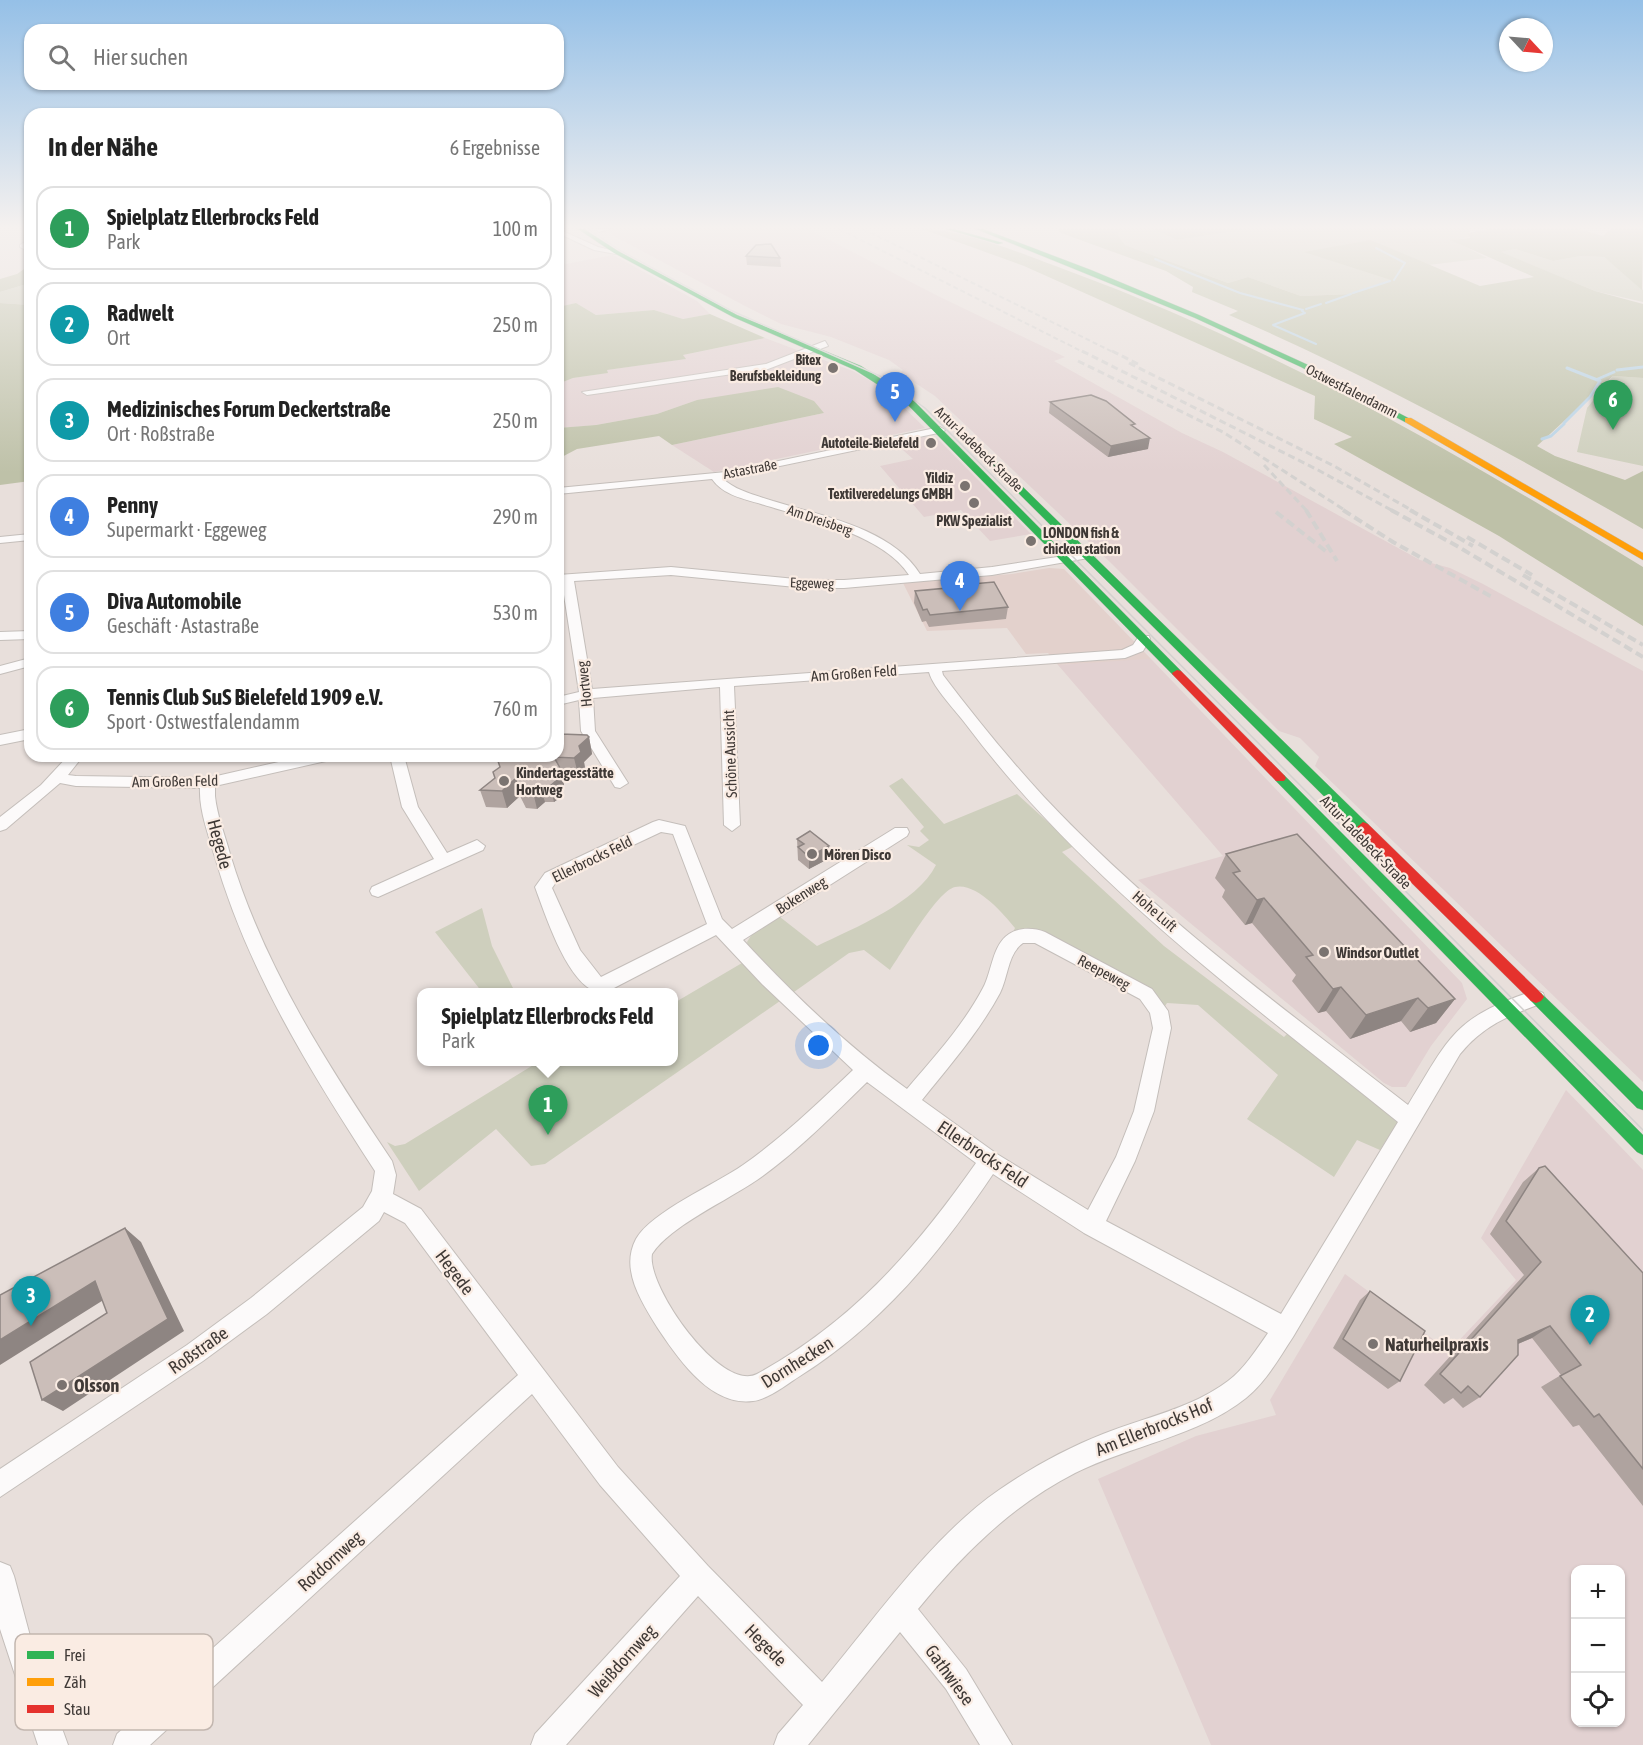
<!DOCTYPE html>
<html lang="de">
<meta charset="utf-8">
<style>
:root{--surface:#fff;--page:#f2f2f2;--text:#222;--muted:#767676;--line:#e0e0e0;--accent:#db2777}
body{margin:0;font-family:"Asap Condensed",sans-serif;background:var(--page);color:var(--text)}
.controls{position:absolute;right:18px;bottom:18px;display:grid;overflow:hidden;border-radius:12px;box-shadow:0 2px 4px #0004}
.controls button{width:54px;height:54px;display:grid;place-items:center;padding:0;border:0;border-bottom:2px solid var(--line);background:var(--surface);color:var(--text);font:30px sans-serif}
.compass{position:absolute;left:1499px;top:18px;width:54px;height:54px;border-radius:50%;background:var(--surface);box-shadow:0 2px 4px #0004;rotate:116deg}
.you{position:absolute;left:819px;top:1046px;width:21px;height:21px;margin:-15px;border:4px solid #fff;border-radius:50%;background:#1a73e8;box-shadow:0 0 0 9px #1a73e833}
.badge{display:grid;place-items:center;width:39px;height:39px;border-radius:50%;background:var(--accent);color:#fff;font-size:20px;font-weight:700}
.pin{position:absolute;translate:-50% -50px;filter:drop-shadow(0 2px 3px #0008)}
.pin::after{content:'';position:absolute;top:32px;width:21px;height:18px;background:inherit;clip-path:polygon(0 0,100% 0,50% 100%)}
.popup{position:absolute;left:417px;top:988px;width:261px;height:78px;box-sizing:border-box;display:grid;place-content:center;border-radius:12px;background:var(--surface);filter:drop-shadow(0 2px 4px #0005);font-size:20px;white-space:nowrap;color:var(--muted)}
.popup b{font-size:22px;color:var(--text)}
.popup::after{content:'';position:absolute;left:50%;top:100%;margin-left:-12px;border:12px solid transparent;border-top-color:var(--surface)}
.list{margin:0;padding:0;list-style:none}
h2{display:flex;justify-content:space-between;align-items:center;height:78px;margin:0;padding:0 24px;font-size:26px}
h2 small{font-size:20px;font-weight:400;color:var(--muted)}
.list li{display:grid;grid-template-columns:39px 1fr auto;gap:18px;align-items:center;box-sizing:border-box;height:84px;margin:0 12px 12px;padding:0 12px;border:2px solid var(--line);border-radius:18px}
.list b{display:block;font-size:22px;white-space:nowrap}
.list p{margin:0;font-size:20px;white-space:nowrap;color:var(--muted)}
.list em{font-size:20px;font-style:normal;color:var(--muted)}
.icon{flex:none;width:33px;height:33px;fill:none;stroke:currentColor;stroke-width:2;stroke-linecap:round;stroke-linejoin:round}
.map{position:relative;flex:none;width:1643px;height:1745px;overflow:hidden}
.search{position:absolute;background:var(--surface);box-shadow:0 2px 4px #0004;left:24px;top:24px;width:540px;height:66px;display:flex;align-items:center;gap:15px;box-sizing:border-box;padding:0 21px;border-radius:18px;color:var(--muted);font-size:22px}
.panel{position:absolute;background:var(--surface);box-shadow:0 2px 4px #0004;left:24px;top:108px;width:540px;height:654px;border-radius:18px}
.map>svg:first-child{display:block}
</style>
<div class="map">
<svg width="1643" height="1745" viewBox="0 0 1643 1745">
<rect width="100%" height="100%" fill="#e8dfdb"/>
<path fill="#e3d1cc" d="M1049 568 1064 569 1152 660 1058 665 1048 653 1026 654 1007 628 927 631 903 583 1012 574Z"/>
<path fill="#e2d1d1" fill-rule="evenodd" d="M613 229H808L938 296 1065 357 1054 361 1182 433 1223 452 1420 560 1450 568 1483 584 1643 671V1082L1315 766 1319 757 1300 738 1279 731 1112 564 935 396 900 373 903 370 889 360 831 337 781 324 745 306 614 236 609 232Z
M613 255 697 301 710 314 683 319 654 310 596 315 576 303 558 307V260L566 264Z
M765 338 853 371 885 389 925 428 714 472 672 445 824 413 697 400 657 414 596 425 558 428V384L573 378 607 373 606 370 685 359 683 355Z
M924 437 937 438 1031 534 990 541 961 510 924 517 880 466 913 459 895 443Z
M1146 659 1152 660 1462 983 1467 999 1431 1046 1406 1087H1392L1384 1083 1138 880 1223 856 1058 665Z
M1566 1090 1643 1170V1745H1211L1098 1479 1196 1436 1276 1415 1270 1400 1345 1274 1449 1351 1516 1280 1481 1238ZM1576 1570H1620V1722H1576Z"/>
<path fill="#cecfbd" d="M1121 229H1152L1177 240 1249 229H1469L1470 237 1452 240 1487 258 1428 265 1371 240 1392 280 1352 294 1301 296 1248 277 1228 283 1125 245 1118 235Z
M1515 249 1553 261 1581 256 1604 257 1643 290V302L1595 291 1500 252Z
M30 283V305L0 303V292Z
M1613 376 1643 378V466L1577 452 1587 408Z
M902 778 944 824 1017 794 1074 846 1062 852 1164 946 1284 1037 1292 1029 1399 1120 1380 1150 1357 1140 1334 1177 1247 1119 1278 1075 1198 1005 1167 1003 1163 1009 1082 957 1012 934 1015 928C1003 913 976 882 955 887 937 891 902 953 890 970L864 950 849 953 794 992 788 991 748 946 747 942 752 934 780 917 817 946C854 928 917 903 936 865L907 845 919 847 929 840 920 831 924 827 889 786Z
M482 908 492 946 515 992H482L435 932Z
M742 963 780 996V1001L545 1164 531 1166 496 1129 419 1191 387 1142 395 1146 405 1144 535 1064 534 1062H563L567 1065 573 1062H674V1003Z"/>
<path fill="#bec1a8" d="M922 229C963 229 1026 255 1066 270 1271 345 1457 453 1643 567V626L1499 536 1334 444 1352 437 1314 419 1315 396 1024 266Z
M1058 229H1121L1118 235 1125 245 1228 283 1248 277 1301 296 1352 294 1391 280 1304 252 1371 240 1480 286 1534 277 1450 240 1470 238 1468 233 1490 229H1579L1603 236 1611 229H1643L1642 290 1604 257 1581 256 1553 261 1515 249 1501 252 1595 291 1643 304V378L1613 376 1537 446 1555 456 1625 480 1643 471V529C1509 452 1372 377 1229 315L1238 311 1192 292 1193 287 1166 271 1061 233Z
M1152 229H1249L1177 240Z
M30 265V283L0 292V279L17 274Z
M0 303 30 305V481L0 485Z
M576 303 596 315 654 310 683 319 710 314 765 338 683 355 686 359 607 370 608 373 573 378 558 384V307Z
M778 387 814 401 824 413 672 445 659 436 577 449 558 459V428L596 425 657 414 697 400Z"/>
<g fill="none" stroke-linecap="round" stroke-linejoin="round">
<path stroke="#b8d3e6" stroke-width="2" d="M1376 248 1405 263 1394 280
M1155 259 1240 293 1303 310
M1353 293 1390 281
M1326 303 1351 294
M1306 309 1321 304
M1302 311 1305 313 1273 325 1316 344"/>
<path stroke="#b8d3e6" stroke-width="3" d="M1617 370 1643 367
M1598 379 1614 372
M1564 423 1590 397 1600 381 1567 368
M1542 439 1551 436 1564 424"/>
<defs>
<path id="street" d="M558 229 598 247 619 252 616 254 594 250 558 233Z
M597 229H610L599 232Z
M30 239 27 246 30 252 20 247V245Z
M825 341 828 346 768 369 587 395 582 392 766 364Z
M940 427 945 430 943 432 722 478C736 491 755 495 773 501 822 516 891 528 920 574L992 567 1090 552 1096 555 1094 557 992 575 844 588H806L671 575 574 581 592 689 1122 650 1133 645 1139 636H1149L1150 639 1143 651 1125 658 942 671 943 675C975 717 1008 758 1044 797 1153 913 1283 1008 1408 1105 1450 1036 1454 1017 1536 990L1543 993 1545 998 1543 1003C1509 1015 1483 1026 1460 1054L1293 1337C1279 1358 1266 1382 1246 1398 1199 1436 1129 1446 1075 1473 1012 1505 962 1555 918 1609L966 1669 1012 1745H980L946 1689 900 1632 808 1745H774L778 1734 803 1705 698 1596 566 1745H531L535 1734 680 1576 600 1485 532 1394 150 1745H113L117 1734 518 1375 405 1223 384 1212 379 1221 267 1314 203 1361 0 1497V1469L187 1345 251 1298 363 1207 372 1191 375 1171C310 1071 247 970 214 854 208 833 199 810 200 788L76 786 60 783 6 829 0 831V817L41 785 68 756H83L68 775 76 776 208 778 305 756H333L326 761 215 786V796C217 816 225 835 230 854 264 967 327 1064 392 1161L396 1175 393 1194 421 1209 618 1467 708 1566 822 1682C874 1620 932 1536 999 1490 1031 1468 1067 1448 1103 1434 1145 1417 1191 1409 1228 1381 1244 1369 1257 1349 1268 1333L1084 1233 993 1174C939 1254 882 1324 800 1376 787 1384 769 1399 753 1401 710 1407 677 1357 657 1327 641 1301 620 1269 636 1239 651 1212 716 1184 743 1165 783 1137 818 1103 853 1070L762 984 716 935 614 988C607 991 599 994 592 990 565 976 545 914 535 887L545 873 653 822 659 820 685 826 722 919 732 929 895 828H907L909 832 907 836 743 940C793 994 847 1046 907 1089 934 1057 963 1026 983 988 992 972 992 945 1009 934 1020 927 1034 928 1045 932L1152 989 1168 1011 1171 1028 1154 1111 1135 1161 1106 1221 1281 1314 1398 1122C1248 1001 1085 882 968 727 958 713 933 688 929 672L734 686 740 825 732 831 724 825 720 687 593 698 595 731 628 783 620 788 615 787 581 731 579 700 558 705V697L579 692 562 582 558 583V575L671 567 806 580H844L909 575C883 534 805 518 761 504 744 499 723 495 712 479L558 494V488L726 472ZM661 832 673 834 707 924 601 977 580 950 552 888 557 881ZM1023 943H1035L1140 999 1150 1013 1153 1028 1134 1111 1116 1157 1088 1210 997 1154 922 1100C950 1065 979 1032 1000 993 1008 977 1008 953 1023 943ZM867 1082 976 1163C914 1251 852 1322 757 1374 721 1393 646 1286 652 1254 670 1226 728 1200 757 1180 797 1152 832 1116 867 1082Z
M30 534V540L0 543V537Z
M30 631V639L0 640V632Z
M30 658V666L0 674V666Z
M30 729V739L0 745V735Z
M390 756H404L418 807 447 853 477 840 485 846 483 850 378 897 372 895 370 891 372 887 434 859 402 807Z
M0 1562 10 1566 14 1576 34 1651 68 1745H38L0 1629Z"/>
<path id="fast" d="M578 229H584L618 251 737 315 861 366 912 399 1181 671V675H1173L906 403 855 370 733 317 614 253Z
M946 229H953L1003 243 998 244Z
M976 229H983L1091 270 1199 315 1306 364 1412 420 1405 422 1301 367 1195 318Z
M979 450H985L1368 824 1369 827 1368 830H1358L979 454Z
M1280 774 1284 775 1643 1135V1155L1637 1152 1276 781 1274 778 1276 775Z
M1536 991 1541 993 1643 1092V1110L1637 1108 1531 1001 1528 997 1531 993Z"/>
<path id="slow" d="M1405 418H1411L1643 553V560L1405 422Z"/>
<path id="jam" d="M1177 670 1181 671 1284 775 1286 778 1284 781H1276L1173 675 1172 673Z
M1363 822 1368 824 1541 993 1544 997 1541 1001 1536 1003 1531 1001 1358 830 1357 827Z"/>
</defs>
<use href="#street" stroke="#c4beba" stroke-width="2"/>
<use href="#fast" stroke="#c4beba" stroke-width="1"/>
<use href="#slow" stroke="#c4beba" stroke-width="1"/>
<use href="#jam" stroke="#c4beba" stroke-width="1"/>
<use href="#street" fill="#fcfafa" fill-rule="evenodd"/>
<use href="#fast" fill="#30b455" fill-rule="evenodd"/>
<use href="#slow" fill="#ff9f0a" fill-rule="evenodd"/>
<use href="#jam" fill="#e5322d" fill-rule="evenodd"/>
<path stroke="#d3d1cf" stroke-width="1.5" d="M588 229 621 251 730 310 880 376 925 408 1643 1130"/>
<path stroke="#d3d1cf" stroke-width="2" stroke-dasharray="5 3" stroke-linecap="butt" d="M839 229 1085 353
M863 229 1115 353"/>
<path stroke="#d3d1cf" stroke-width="3" stroke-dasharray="7 4" stroke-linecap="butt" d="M1082 351 1318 470 1393 511
M1112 351 1138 364
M1078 361 1223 432 1346 511
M1129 363 1334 466 1413 511
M1264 465 1307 511"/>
<path stroke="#d3d1cf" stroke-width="4" stroke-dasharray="9 4.5" stroke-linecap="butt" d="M1306 510 1337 561
M1343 510 1393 542 1492 597
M1391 510 1457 546 1643 657
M1410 510 1473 546
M1276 512 1328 553
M1467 537 1532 575
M1523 575 1643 645"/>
</g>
<path fill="#afa39f" d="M746 256 780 258 781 267 747 265Z
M1050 402 1134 427 1148 449 1108 457 1049 413Z
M944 583 972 584 1008 607 1006 619 929 627 926 621 922 622 914 603 915 591 944 588Z
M561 734 589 737 592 754 584 762 585 768 578 774H562L564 785 559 790 561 797 554 802H545L537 809 526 808 520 796 507 808 486 807 480 790 495 778 500 768 498 761Z
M797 839 828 859 809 869 798 860Z
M1226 854 1455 999 1436 1023 1410 1032 1401 1021 1350 1039 1326 1011 1318 1013 1292 981 1296 975 1252 923 1245 925 1222 897 1225 890 1215 878Z
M1539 1168 1643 1273V1506L1579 1425 1573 1427 1541 1387 1561 1375 1532 1338 1518 1344 1480 1397 1463 1408 1453 1398 1444 1404 1424 1385 1524 1275 1490 1234 1523 1182Z
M1370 1291 1400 1381 1388 1389 1333 1348 1360 1300Z"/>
<path fill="#8e8582" d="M1150 438 1148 449 1108 457 1111 446Z
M589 737 592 754 584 762 585 768 578 774 574 758 579 746Z
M560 768 564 785 559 790 561 797 554 802 550 786 554 774Z
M515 779 520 796 507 808 502 791Z
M540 786 545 802 537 809 533 792Z
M829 846 828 859 809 869V857Z
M1264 898 1252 923 1245 925 1257 900Z
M1341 987 1326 1011 1318 1013 1333 989Z
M1418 998 1401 1021 1350 1039 1366 1015Z
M1455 999 1436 1023 1410 1032 1428 1008Z
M125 1228 141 1242 184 1331 63 1411 42 1400 168 1319Z
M95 1281 113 1294 0 1365V1340Z
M1550 1326 1532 1338 1501 1351 1518 1340Z"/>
<path fill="#cbbeb9" stroke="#8e8582" stroke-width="1.5" d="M771 244 780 258 746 256 756 245Z
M1091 395 1106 401 1135 424 1131 425 1150 438 1111 446 1050 402Z
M962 581 972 584 994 582 1008 607 930 615 927 609 923 610 915 591 947 588 944 583Z
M558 728 561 734 587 735 589 737 579 746 581 752 574 758 554 757 560 768 554 774 557 780 550 786H540L533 792H522L515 779 502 791 480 790 495 778 493 772 500 767 498 761 504 756H558Z
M810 831 829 846 809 857 798 847 804 844 797 839Z
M1297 834 1455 999 1428 1008 1418 998 1366 1015 1341 987 1333 989 1306 957 1313 955 1264 898 1257 900 1233 873 1240 871 1226 854Z
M1545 1166 1643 1273V1469L1599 1414 1594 1417 1560 1376 1581 1365 1550 1326 1518 1340V1355L1480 1397 1468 1386 1461 1393 1440 1374 1541 1262 1506 1221 1539 1168Z
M125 1228 168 1319 42 1400 30 1362 107 1313 95 1281 0 1340V1295Z
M1370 1291 1425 1331 1400 1381 1343 1339Z"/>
<linearGradient id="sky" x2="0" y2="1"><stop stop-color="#95c0e7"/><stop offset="0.48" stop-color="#f5f1ef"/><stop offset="1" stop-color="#f5f1ef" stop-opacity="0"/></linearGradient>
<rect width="1643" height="473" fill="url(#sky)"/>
<g fill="#7a7370" stroke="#faece3" stroke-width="2">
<circle cx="833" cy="368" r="6"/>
<circle cx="931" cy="443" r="6"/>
<circle cx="965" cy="486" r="6"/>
<circle cx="974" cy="503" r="6"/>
<circle cx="1031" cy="541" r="6"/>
<circle cx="504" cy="781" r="6"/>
<circle cx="812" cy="854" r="6"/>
<circle cx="1324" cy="952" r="6"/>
<circle cx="1373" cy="1344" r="6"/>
<circle cx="62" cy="1385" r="6"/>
</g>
<g text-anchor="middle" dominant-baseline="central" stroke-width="4.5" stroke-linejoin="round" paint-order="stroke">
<g font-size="14" font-weight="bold" fill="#3f3936" stroke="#faece3" text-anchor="end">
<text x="821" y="360">Bitex<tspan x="821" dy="16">Berufsbekleidung</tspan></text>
<text x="919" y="443">Autoteile-Bielefeld</text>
<text x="953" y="478">Yildiz<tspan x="953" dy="16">Textilveredelungs GMBH</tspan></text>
<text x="974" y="521" text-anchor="middle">PKW Spezialist</text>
<text x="1043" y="533" text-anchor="start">LONDON fish &amp;<tspan x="1043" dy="16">chicken station</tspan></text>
</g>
<g font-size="14" fill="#3f3936" stroke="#faece3">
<text transform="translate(1352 391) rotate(27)">Ostwestfalendamm</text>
<text transform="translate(979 449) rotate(44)">Artur-Ladebeck-Straße</text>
<text transform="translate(750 469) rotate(-11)">Astastraße</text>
<text transform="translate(820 520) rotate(19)">Am Dreisberg</text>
<text transform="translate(812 583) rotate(2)">Eggeweg</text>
</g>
<g font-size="15" fill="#3f3936" stroke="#faece3">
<text transform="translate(854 673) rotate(-4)">Am Großen Feld</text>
<text transform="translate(584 684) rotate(-96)">Hortweg</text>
<text transform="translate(730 754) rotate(-92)">Schöne Aussicht</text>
<text transform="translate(175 781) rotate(-1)">Am Großen Feld</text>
<text transform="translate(1366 842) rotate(46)">Artur-Ladebeck-Straße</text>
<text transform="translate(592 859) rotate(-26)">Ellerbrocks Feld</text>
<text transform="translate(801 895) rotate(-32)">Bokenweg</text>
<text transform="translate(1155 911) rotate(41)">Hohe Luft</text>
<text transform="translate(1104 972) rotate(28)">Reepeweg</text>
</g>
<g font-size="15" font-weight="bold" fill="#3f3936" stroke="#faece3" text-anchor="start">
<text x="516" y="772">Kindertagesstätte<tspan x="516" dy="17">Hortweg</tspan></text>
<text x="824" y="854">Mören Disco</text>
<text x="1336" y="952">Windsor Outlet</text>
</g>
<g font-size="18" fill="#3f3936" stroke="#faece3">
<text transform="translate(220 844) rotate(75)">Hegede</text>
<text transform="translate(983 1154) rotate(34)">Ellerbrocks Feld</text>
<text transform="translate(455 1272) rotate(53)">Hegede</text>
<text transform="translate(198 1350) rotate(-35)">Roßstraße</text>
<text transform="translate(797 1362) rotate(-32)">Dornhecken</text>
<text transform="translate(1154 1427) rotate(-22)">Am Ellerbrocks Hof</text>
<text transform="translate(330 1561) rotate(-42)">Rotdornweg</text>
<text transform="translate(766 1645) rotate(45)">Hegede</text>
<text transform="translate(622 1661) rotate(-48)">Weißdornweg</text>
<text transform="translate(950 1675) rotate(54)">Gathwiese</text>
</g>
<g font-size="18" font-weight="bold" fill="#3f3936" stroke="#faece3" text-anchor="start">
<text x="1385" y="1344">Naturheilpraxis</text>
<text x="74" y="1385">Olsson</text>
</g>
</g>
<rect x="15" y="1634" width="198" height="96" rx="9" fill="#faece3" stroke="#c2b6af" stroke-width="1.5"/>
<rect x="27" y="1651" width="27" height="8" fill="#30b455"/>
<rect x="27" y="1678" width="27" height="8" fill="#ff9f0a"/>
<rect x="27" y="1705" width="27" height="8" fill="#e5322d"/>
<g font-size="16" fill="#3f3936">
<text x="64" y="1661">Frei</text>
<text x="64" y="1688">Zäh</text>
<text x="64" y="1715">Stau</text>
</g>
</svg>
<div class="controls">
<button>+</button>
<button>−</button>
<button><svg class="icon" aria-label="locate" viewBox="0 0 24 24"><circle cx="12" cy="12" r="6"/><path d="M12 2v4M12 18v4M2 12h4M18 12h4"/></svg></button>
</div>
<svg class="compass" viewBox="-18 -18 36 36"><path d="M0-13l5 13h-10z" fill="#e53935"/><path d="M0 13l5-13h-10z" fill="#767676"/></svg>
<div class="you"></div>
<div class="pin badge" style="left:548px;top:1135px;background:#2e9e5b">1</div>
<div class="popup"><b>Spielplatz Ellerbrocks Feld</b>Park</div>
<div class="pin badge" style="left:1590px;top:1345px;background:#0f9aa8">2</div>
<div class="pin badge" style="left:31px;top:1326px;background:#0f9aa8">3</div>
<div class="pin badge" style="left:960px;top:611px;background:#3f7fe0">4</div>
<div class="pin badge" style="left:895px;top:422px;background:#3f7fe0">5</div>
<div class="pin badge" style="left:1613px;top:430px;background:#2e9e5b">6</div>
<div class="search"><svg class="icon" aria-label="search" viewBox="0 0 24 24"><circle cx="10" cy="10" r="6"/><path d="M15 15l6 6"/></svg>Hier suchen</div>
<section class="panel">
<h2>In der Nähe<small>6 Ergebnisse</small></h2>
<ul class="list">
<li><span class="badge" style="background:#2e9e5b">1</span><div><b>Spielplatz Ellerbrocks Feld</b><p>Park</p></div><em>100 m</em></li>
<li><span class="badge" style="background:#0f9aa8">2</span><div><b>Radwelt</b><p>Ort</p></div><em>250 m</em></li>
<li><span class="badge" style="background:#0f9aa8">3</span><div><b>Medizinisches Forum Deckertstraße</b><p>Ort · Roßstraße</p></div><em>250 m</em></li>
<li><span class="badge" style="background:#3f7fe0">4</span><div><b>Penny</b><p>Supermarkt · Eggeweg</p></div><em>290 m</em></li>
<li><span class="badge" style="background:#3f7fe0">5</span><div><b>Diva Automobile</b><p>Geschäft · Astastraße</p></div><em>530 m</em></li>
<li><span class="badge" style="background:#2e9e5b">6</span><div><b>Tennis Club SuS Bielefeld 1909 e.V.</b><p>Sport · Ostwestfalendamm</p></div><em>760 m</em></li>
</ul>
</section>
</div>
